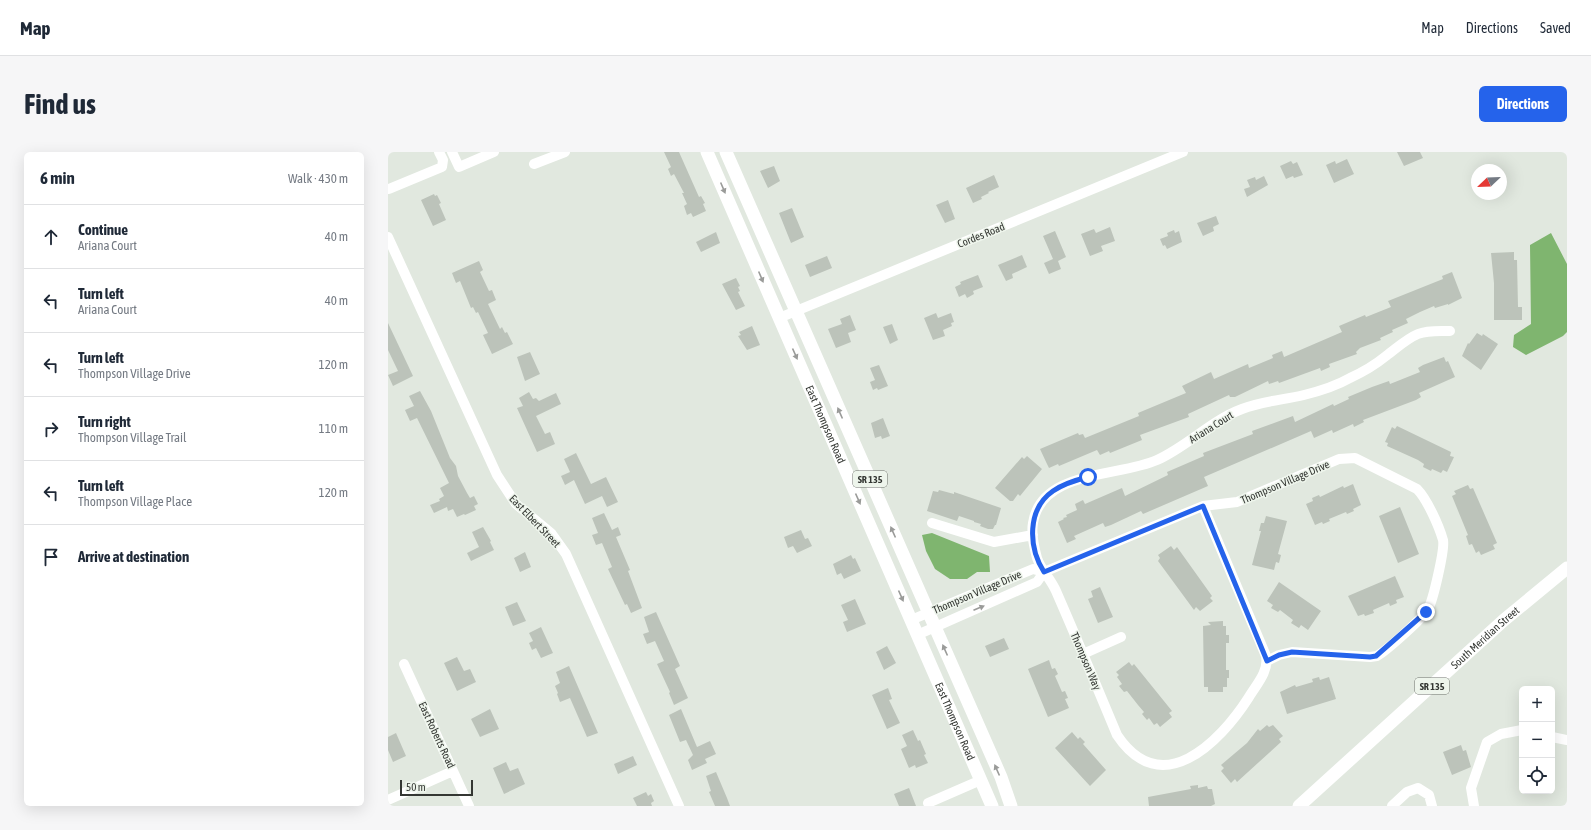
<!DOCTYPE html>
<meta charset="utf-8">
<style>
:root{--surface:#fff;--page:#f6f6f7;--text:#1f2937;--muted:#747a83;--line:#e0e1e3;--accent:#2563eb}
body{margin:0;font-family:"Asap Condensed",sans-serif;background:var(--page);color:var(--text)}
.controls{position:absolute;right:12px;bottom:12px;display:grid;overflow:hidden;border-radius:6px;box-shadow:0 4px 16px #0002}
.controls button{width:36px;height:36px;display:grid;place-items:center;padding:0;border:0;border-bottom:1px solid var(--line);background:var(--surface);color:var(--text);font:20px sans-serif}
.compass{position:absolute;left:1083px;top:12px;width:36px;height:36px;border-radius:50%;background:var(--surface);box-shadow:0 4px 16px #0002;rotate:247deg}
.scale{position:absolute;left:12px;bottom:10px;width:73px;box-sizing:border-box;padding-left:4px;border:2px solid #343733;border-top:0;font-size:11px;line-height:14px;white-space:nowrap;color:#343733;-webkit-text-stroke:3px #eef5ec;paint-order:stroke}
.stop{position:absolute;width:12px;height:12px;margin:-9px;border:3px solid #2563eb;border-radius:50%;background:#fff}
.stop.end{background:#2563eb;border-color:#fff;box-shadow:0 1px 4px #0008}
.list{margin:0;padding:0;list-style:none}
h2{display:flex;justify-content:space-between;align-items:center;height:52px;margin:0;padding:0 16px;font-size:17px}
h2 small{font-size:13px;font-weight:400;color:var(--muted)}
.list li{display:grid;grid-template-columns:26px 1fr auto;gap:12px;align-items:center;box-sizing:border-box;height:64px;padding:0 16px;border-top:1px solid var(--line)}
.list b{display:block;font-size:15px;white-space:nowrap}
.list p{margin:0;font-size:13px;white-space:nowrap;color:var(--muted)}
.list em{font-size:13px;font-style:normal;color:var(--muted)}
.icon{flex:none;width:22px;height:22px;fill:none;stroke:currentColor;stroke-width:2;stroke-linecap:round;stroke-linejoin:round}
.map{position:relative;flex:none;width:1179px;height:654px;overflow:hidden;border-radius:6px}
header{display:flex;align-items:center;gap:24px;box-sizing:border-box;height:56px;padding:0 20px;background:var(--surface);border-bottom:1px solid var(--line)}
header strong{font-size:19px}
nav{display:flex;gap:22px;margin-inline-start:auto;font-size:14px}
.intro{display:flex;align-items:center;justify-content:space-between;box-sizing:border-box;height:96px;padding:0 24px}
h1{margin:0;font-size:28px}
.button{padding:10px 18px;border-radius:6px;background:var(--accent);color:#fff;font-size:14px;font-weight:700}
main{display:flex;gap:24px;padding:0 24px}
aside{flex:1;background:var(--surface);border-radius:6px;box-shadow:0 4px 16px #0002}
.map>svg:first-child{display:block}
</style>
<header>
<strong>Map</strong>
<nav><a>Map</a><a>Directions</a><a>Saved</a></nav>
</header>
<div class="intro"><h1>Find us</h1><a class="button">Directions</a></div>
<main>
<aside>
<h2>6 min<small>Walk · 430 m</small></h2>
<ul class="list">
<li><svg class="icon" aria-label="ahead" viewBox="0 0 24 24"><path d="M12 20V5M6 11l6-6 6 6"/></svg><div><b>Continue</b><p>Ariana Court</p></div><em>40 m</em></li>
<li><svg class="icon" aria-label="left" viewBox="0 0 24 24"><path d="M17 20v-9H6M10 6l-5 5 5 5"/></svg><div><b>Turn left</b><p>Ariana Court</p></div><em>40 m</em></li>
<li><svg class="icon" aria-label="left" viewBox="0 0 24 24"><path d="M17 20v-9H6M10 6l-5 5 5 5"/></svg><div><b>Turn left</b><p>Thompson Village Drive</p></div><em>120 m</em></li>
<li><svg class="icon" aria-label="right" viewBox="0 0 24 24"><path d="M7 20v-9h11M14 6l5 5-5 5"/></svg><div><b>Turn right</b><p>Thompson Village Trail</p></div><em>110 m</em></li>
<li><svg class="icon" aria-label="left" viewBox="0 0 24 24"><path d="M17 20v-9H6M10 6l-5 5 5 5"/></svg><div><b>Turn left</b><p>Thompson Village Place</p></div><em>120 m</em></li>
<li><svg class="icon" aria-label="arrive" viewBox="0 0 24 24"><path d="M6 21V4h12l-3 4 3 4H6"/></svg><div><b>Arrive at destination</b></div></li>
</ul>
</aside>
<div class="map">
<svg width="1179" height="654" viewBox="0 0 1179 654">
<rect width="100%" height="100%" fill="#e1e8df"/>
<path fill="#7fb56f" d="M1163 81 1179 112V180L1175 184 1138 203 1125 195 1126 183 1143 172 1142 93Z
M544 381 601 404 602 420H589L579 427H562L547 417 538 399 534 383Z"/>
<path fill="#bcc3ba" d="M276 0H291L311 45 313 44 317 51 315 52 318 59 305 65 303 61 299 63 296 54 299 52 294 41H296L286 22 283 24 280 17 283 15Z
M1009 0H1032L1035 6 1016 14Z
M959 7 966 22 946 31 938 13 947 9 948 12Z
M903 9 905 12 909 10 915 23 906 26 905 24 898 27 892 14Z
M386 14 392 29 380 36 372 19Z
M606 23 611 35 600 40 601 41 593 45 594 47 585 51 578 36Z
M876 24 880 33 859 45 856 37 862 35 859 28 867 25 868 28Z
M46 42 47 44 49 43 53 51 51 52 58 68 45 74 33 48Z
M560 48 567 67 557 71 548 53Z
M404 56 416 85 403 91 391 61Z
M828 64 831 72 825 75 826 79 815 84 809 71Z
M722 75 727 89 713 94 715 99 702 104 693 82 706 77 708 81Z
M786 78 787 81 791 79 794 90 779 97 777 93 775 94 772 87 780 84 779 81Z
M667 79 678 105 670 109 673 117 661 122 656 111 665 107 655 84Z
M328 80 332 91 313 100 308 90Z
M1126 100V108H1129L1130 155H1134V168H1106V131L1103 101Z
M634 103 639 115 624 122 625 126 618 129 610 113Z
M439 104 444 116 422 125 417 113Z
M91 109 95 118 92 120 101 139 104 138 108 148 100 152 112 177 114 175 117 181 119 180 125 192 104 202 95 183 100 181 90 160 88 161 85 155 83 156 72 129 68 131 64 121Z
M1064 120 1074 146 1060 153V152L1047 156 1046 154 1032 160 1018 167 1020 171 1004 178 1005 180 992 186 993 188 972 196 968 200 969 202 941 212 942 215 933 219 932 216 891 231 890 229 881 232 880 229 847 245H842L841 243 800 262 801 265 752 283 754 288 722 301 721 299 712 303 709 298 671 314 670 312 661 316 659 312 652 297 690 281 691 283 695 282 697 286 751 264 750 261 798 241 794 234 823 220 826 227 860 212 861 216 885 206 884 203 894 199 896 205 954 180 951 174 977 163 978 165 1003 155 1000 149 1055 127 1054 124Z
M590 123 595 135 585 139 586 142 579 146 577 142 571 145 567 135 573 132 572 130Z
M348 126 352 134 350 135 352 139 350 140 357 154 348 158 334 132Z
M548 161 550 166 563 161 566 170 563 171 564 174 555 178 557 184 545 188 536 166Z
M462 163 468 178 460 181 463 190 448 196 440 177 454 172 452 167Z
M0 171 25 224 5 234 0 223 10 219 0 198Z
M504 172 510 188 502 192 495 175Z
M364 174 372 193 359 198 350 184 353 183 351 180Z
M1089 181 1094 184 1095 182 1110 192 1093 218 1074 204 1080 191 1081 192Z
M142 200 152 222 137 229 129 205Z
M1056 205 1058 210 1060 209 1067 225 1031 241 1033 245 1028 248 975 268 976 270 966 275 965 272 945 281 944 278 926 286 923 279 816 325 820 334 755 362 753 359 723 373 717 375 715 371 686 384 688 387 679 391 670 370 676 367 675 366 679 365 678 363 689 358 687 352 695 348 697 352 734 336 737 344 780 323 779 320 816 304 815 301 865 282 864 279 905 264 907 270 945 252 946 254 961 247 960 245 984 235 1001 229 1002 232 1032 220 1030 216 1035 213Z
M491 213 500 234 490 238 489 236 485 238 482 230 487 228 482 216Z
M32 239 43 259 62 306 68 314 70 324 79 341 82 346 86 344 90 352 86 354 88 358 77 363 76 362 69 365 65 357 60 359 59 355 46 361 42 353 52 349 51 347 56 344 52 336 61 331 29 266 22 269 17 258 26 254 21 244Z
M141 240 145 247 148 246 151 249 168 241 173 252 148 264 157 282 162 280 167 292 149 300 129 256 135 254 131 246Z
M495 266 502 284 494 287 493 284 487 286 483 271Z
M1009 274 1063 300 1062 304 1066 305 1059 320 1055 318 1053 321 1044 317 1043 319 1035 315 1036 312 1030 308 999 294 1000 291 997 290 1004 275 1007 277Z
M188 301 203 332 218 325 230 350 219 355 214 344 197 352 186 328 177 333 173 324 182 320 176 307Z
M639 304 654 317 632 344 630 342 625 349H622L607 336 634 305 636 307Z
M965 332 973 353 965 357 966 359 959 362 958 360 941 367 942 369 935 372 934 370 927 373 918 352 925 349 924 346 931 343 932 345 955 334 956 336Z
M1080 333 1082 337 1085 336 1109 391 1105 393 1107 397 1093 403 1091 399 1088 401 1084 392 1081 393 1078 384 1080 383 1064 344 1068 342 1066 339Z
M551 338 566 342V340L613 356 608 373H607L605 377H600L592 374 593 372 586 370V369L571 364 569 369 539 359 545 339 550 340Z
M1012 355 1031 402 1010 411 991 364Z
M216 361 224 378 230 375 233 383 228 385 242 418 240 419 254 456 243 461 239 452 237 453 220 417 224 415 214 391 208 393 204 383 210 381 204 366Z
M878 364 899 369 890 402 893 403 891 411 888 410 886 418 864 413 873 379H871L873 371H876Z
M95 375 103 389 102 390 106 398 83 409 79 401 91 395 84 380Z
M413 378 417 387 420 386 424 394 409 401 405 394 400 396 396 385Z
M783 394 786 398 789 395 824 444 822 446 825 449 812 459 808 455 806 458 770 409 772 406 770 403Z
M137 400 143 415 132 420 126 406Z
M463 403 465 407 467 406 473 419 456 427 453 421 449 423 445 412Z
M1007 424 1016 445 1008 448 1009 451 1002 454 1001 451 985 458 986 461 977 464 976 462 970 464 960 444Z
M891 430 933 459 920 478 913 473 911 476 903 471 905 468 892 458 890 460 883 456 885 453 879 449Z
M712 435 725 465 710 471 700 447 705 445 703 439Z
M467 447 478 472 459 480 455 470 460 468 453 453Z
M129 450 138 469 125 474 117 455Z
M268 460 292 514 287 517 300 546 286 553 281 541 282 540 269 512 276 509 267 489 259 492 255 482 261 480 256 465Z
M835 469V474H838V483H841V491H838V518H841V526H839V535H835V540H820V535H816L815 474 823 473 820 470Z
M153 475 165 501 153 506 148 496 144 498 141 491 145 489 141 481Z
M616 486 621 497 602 505 597 494Z
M499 494 508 511 496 518 488 500Z
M69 505 76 519 82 517 88 530 69 539 56 511Z
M661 508 664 517 667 516 670 522 667 524 674 540 677 539 680 546 677 547 681 556 660 565 640 517Z
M741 510 744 514 746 512 784 559 781 561 784 565 772 575 769 571 766 573 761 566 759 568 754 562 756 560 750 553 739 539 736 540 731 534 734 532 729 525 731 523 728 520Z
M181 514 210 581 199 585 182 546 172 550 169 542 170 541 167 534 172 531 168 520Z
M931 525 932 528 941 525 948 547 899 562 892 540 907 533 908 535 925 530 924 527Z
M500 536 504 547 501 548 512 571 499 577 484 543Z
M102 557 111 577 92 585 83 567Z
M293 557 309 595 322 589 328 602 317 607 319 611 304 618 300 608 305 603 298 588 292 590 281 563Z
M879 573 881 575 885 573 895 584 891 587 893 590 849 630 847 627 843 631 833 619 836 616 833 613 859 591 870 577 872 579Z
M525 578 530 589 532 588 538 602 536 603 540 611 528 616 527 613 521 616 513 597 519 594 514 583Z
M684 580 690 587 692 585 697 590 695 592 718 618 702 634 667 596Z
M8 581 18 604 5 610 0 598V585Z
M1073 593 1075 599 1078 598 1083 615 1064 623 1055 600Z
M245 604 249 613 230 622 226 612Z
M118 610 122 619 130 616 137 632 116 642 105 616Z
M328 620 339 646 342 654H327L321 640 323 639 318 624Z
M810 633V636L819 634 820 637H824L827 652 823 654H761L760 645 803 637 802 634Z
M521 636 528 654H511L506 642Z
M258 640 260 644 263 642 266 649 263 651 264 654H249L245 646Z"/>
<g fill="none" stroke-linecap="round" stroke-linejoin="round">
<path stroke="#fff" stroke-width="10" d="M64 0 71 15 106 0
M146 12 177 0
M1 37 54 15 55 8 51 0
M0 85 109 323 128 352 163 381 178 402 291 654
M391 166 795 0
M815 354 878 504C881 520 868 533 861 545 831 592 773 649 729 583 709 535 689 487 668 439 663 427 653 418 649 406 646 395 643 382 645 371 653 318 731 325 769 308 800 294 822 269 854 257 874 249 895 248 916 243 932 239 948 234 962 226 975 220 987 213 998 204 1009 196 1018 187 1030 182 1040 178 1051 179 1062 179
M544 371 606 390 645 383
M523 468 645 417 656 420
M529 483 649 430 656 420 675 412 815 354 849 350 951 307 967 306 1029 337C1039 347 1051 374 1055 388 1057 397 1045 449 1040 457 1034 467 999 498 989 504L982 505 904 500 891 503 879 509
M695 502 733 485
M16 512 81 654
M1164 585 1179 588
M0 648 65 619
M540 651 593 628
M1004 654 1019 640 1030 636 1041 643 1044 654
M1086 654 1083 636 1099 590 1113 582 1134 578"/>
<g stroke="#fff" stroke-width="13">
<path id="s1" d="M319 0 604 654"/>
<path d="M338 0 613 625 623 654"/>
<path id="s2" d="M911 654 1116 468 1179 416"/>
</g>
</g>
<defs><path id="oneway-solid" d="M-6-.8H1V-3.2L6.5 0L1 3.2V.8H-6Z"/></defs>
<g fill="#9a9b99">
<use href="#oneway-solid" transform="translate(335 36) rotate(67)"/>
<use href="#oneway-solid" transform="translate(373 125) rotate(67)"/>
<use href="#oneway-solid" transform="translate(407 202) rotate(66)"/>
<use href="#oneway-solid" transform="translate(452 261) rotate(-114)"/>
<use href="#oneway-solid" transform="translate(470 347) rotate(66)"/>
<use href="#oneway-solid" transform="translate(505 380) rotate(-114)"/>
<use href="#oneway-solid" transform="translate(513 444) rotate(66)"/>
<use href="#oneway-solid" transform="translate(591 456) rotate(-23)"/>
<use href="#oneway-solid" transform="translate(557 498) rotate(-114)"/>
<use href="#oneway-solid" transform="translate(609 618) rotate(-114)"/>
</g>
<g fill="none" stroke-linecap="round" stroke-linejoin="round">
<path stroke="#2563eb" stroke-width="5" d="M700 325C688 328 675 332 665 339 639 357 640 395 656 420L815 354 879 509 891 503 904 500 982 505 988 504 1038 460"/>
</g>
<g text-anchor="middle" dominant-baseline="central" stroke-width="3" stroke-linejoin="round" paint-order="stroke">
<g fill="#eef5ec" stroke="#6c706a" stroke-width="1">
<rect x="465" y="319" width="34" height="16" rx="3"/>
<rect x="1027" y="526" width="34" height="16" rx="3"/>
</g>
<g font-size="10" font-weight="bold" fill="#343733">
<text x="482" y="327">SR 135</text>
<text x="1044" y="534">SR 135</text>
</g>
<g font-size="11" fill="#343733" stroke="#eef5ec">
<text transform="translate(593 83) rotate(-22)">Cordes Road</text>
<text stroke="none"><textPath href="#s1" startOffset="297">East Thompson Road</textPath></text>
<text transform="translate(823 275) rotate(-32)">Ariana Court</text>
<text transform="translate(897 330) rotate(-23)">Thompson Village Drive</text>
<text transform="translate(147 369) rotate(46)">East Elbert Street</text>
<text transform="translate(589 440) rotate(-23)">Thompson Village Drive</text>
<text stroke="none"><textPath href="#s2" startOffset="251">South Meridian Street</textPath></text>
<text transform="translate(698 509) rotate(67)">Thompson Way</text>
<text stroke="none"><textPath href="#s1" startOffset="621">East Thompson Road</textPath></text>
<text transform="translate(49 583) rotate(65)">East Roberts Road</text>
</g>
</g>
</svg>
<div class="controls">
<button>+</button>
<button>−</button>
<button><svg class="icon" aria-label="locate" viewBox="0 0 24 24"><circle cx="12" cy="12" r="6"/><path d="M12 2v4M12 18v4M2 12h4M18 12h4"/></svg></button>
</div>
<svg class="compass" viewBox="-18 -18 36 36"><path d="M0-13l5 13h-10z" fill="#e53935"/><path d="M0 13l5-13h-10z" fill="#747a83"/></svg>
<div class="scale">50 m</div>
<div class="stop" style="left:700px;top:325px"></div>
<div class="stop end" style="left:1038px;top:460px"></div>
</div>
</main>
